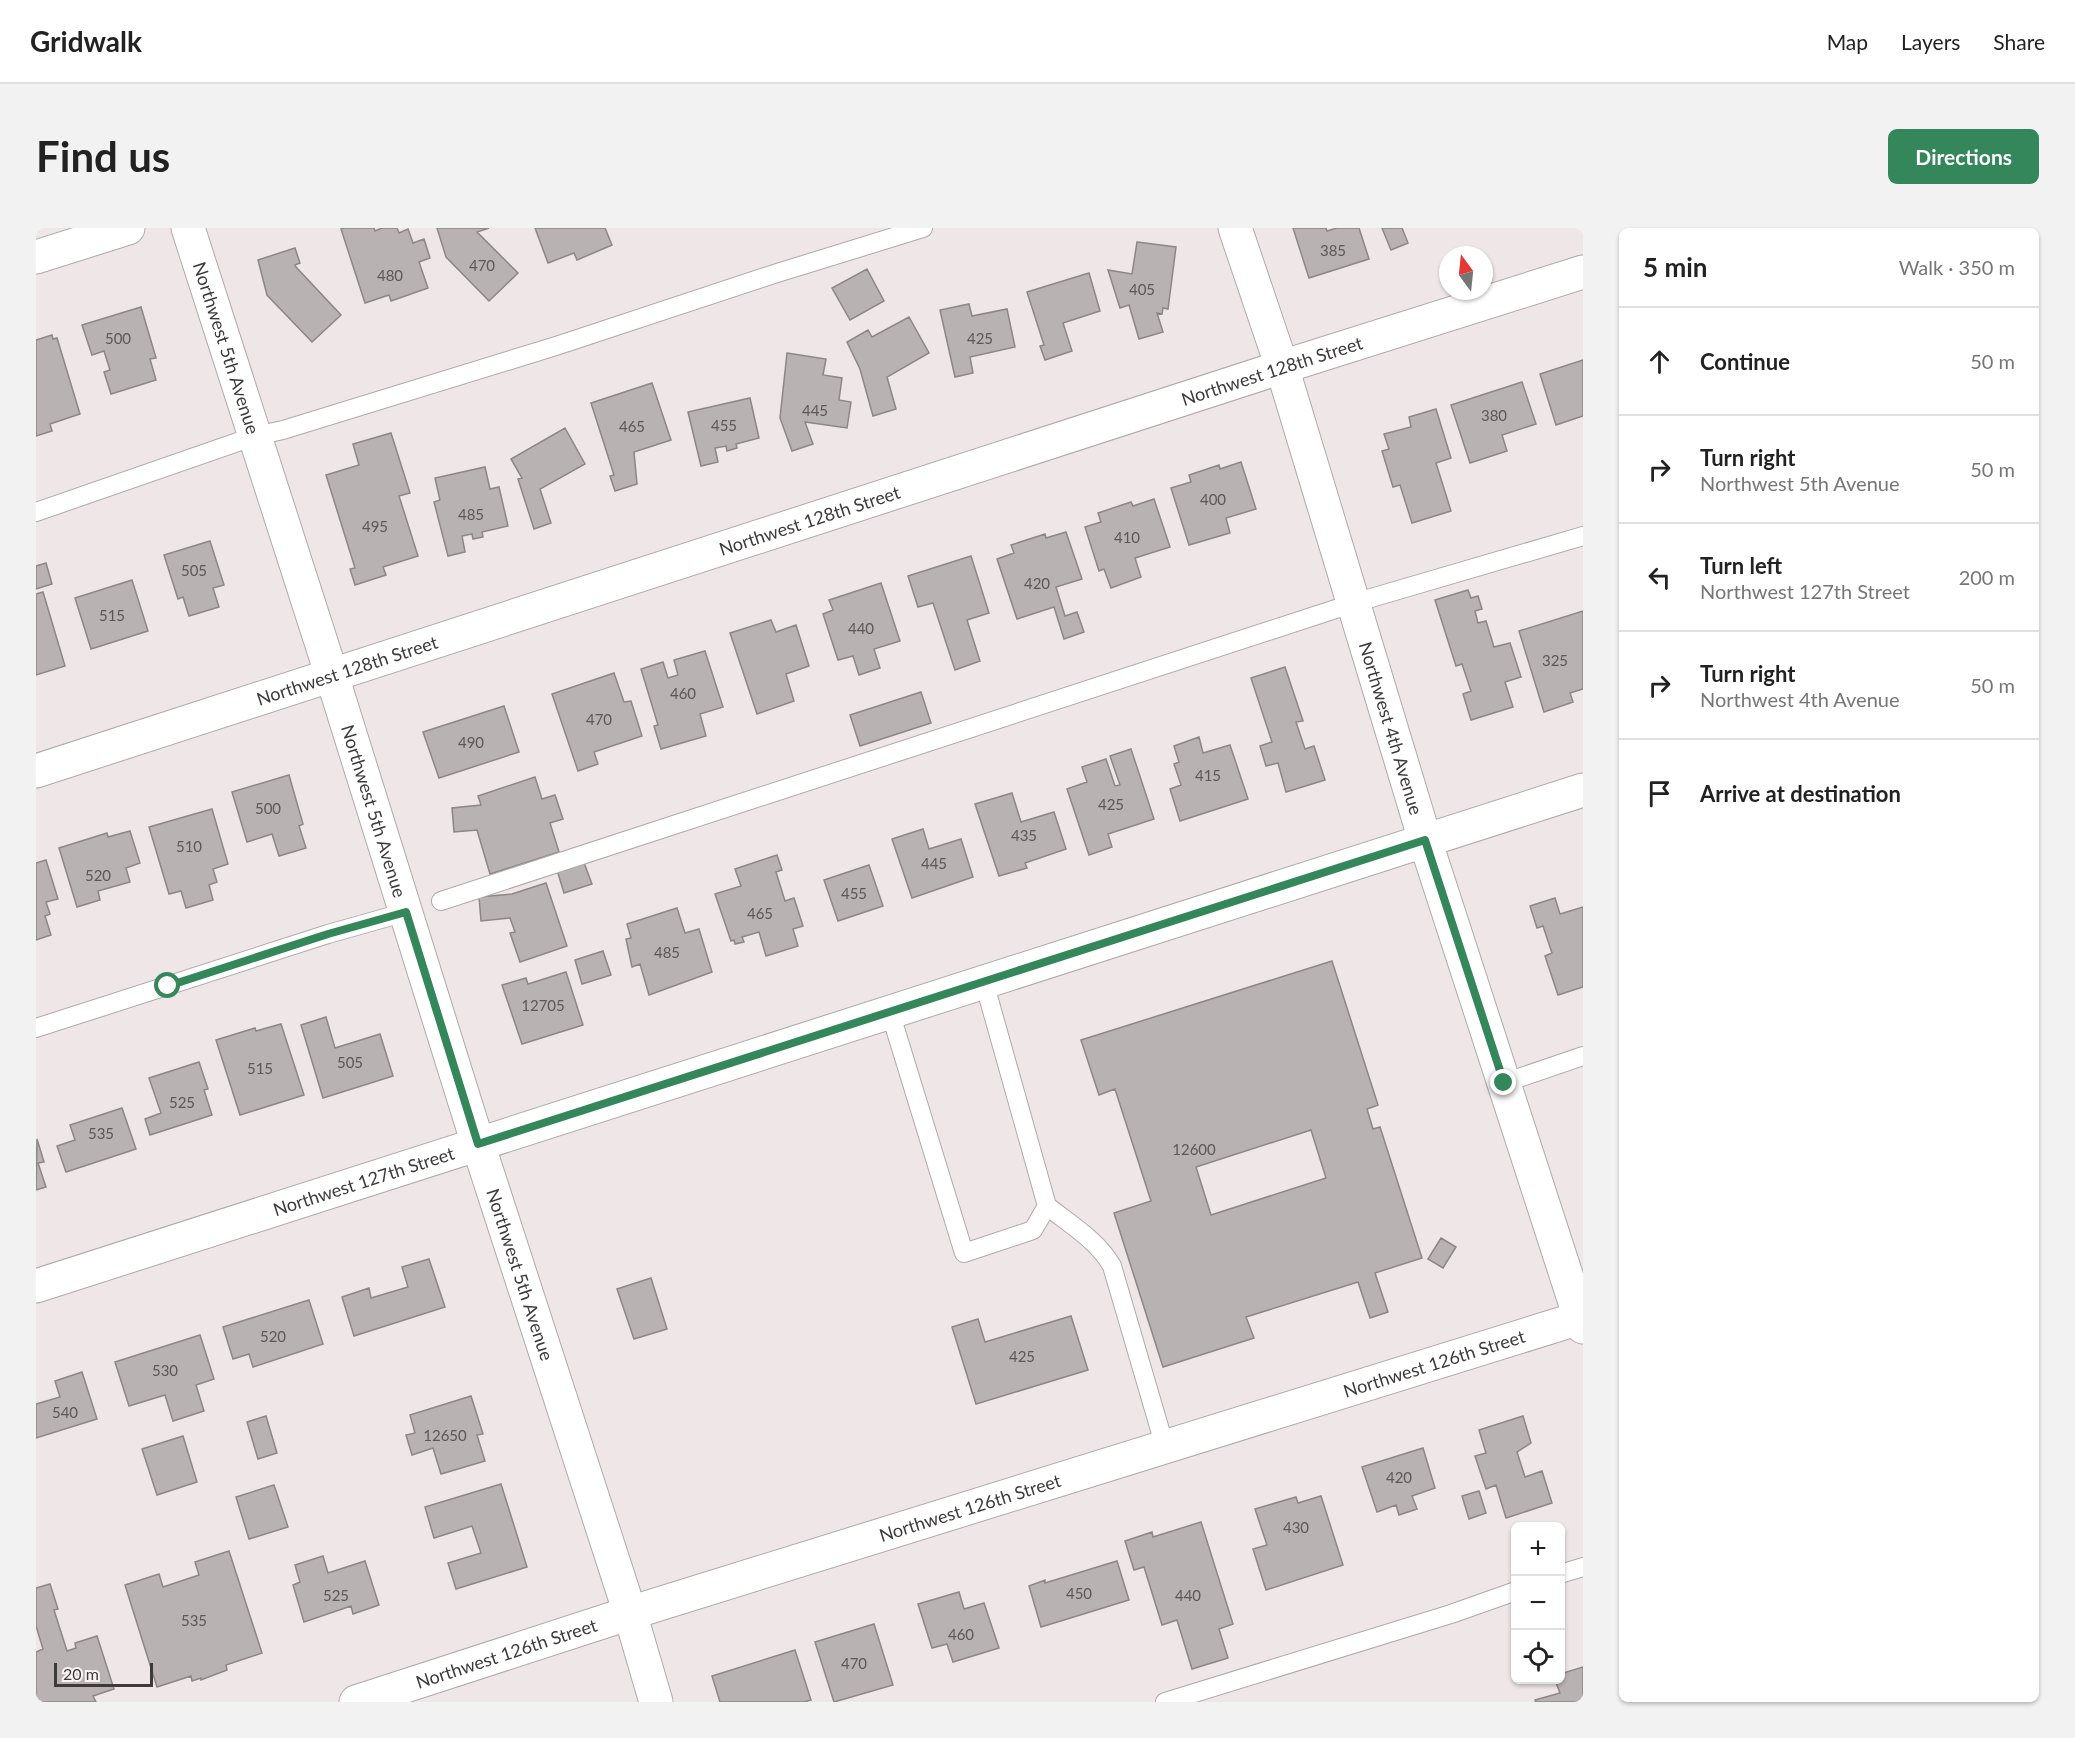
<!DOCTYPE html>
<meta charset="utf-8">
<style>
:root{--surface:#fff;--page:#f2f2f2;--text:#222;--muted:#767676;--line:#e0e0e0;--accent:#33875a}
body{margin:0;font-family:Lato,sans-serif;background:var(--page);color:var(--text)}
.controls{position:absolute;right:18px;bottom:18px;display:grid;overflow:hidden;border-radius:9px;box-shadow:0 2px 4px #0004}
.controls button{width:54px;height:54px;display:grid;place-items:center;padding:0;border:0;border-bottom:2px solid var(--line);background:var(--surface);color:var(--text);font:30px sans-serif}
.compass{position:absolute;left:1403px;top:18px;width:54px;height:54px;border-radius:50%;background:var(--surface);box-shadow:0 2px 4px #0004;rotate:345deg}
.scale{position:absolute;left:18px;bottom:15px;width:99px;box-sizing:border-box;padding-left:6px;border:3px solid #3d3a3a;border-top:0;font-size:16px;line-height:21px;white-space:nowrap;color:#3d3a3a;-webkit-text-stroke:4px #fbf4f5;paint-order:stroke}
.stop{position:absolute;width:18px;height:18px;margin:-14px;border:4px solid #33875a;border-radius:50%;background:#fff}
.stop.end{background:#33875a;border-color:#fff;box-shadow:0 2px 6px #0008}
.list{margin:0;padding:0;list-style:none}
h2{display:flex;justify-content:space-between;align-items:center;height:78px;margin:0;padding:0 24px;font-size:26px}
h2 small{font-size:20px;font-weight:400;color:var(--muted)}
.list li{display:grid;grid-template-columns:39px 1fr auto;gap:18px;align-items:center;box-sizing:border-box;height:108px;padding:0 24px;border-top:2px solid var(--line)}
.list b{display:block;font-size:22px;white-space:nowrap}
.list p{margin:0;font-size:20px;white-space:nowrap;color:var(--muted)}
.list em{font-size:20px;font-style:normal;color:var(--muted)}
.icon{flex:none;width:33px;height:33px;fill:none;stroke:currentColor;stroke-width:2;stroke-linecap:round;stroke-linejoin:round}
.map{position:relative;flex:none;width:1547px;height:1474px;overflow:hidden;border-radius:9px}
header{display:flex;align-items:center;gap:36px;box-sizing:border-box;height:84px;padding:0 30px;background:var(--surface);border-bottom:2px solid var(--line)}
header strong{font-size:28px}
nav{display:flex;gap:33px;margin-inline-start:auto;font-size:21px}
.intro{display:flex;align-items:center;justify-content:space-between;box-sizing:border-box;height:144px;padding:0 36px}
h1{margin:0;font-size:42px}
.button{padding:15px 27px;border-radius:9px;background:var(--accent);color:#fff;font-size:21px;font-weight:700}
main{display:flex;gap:36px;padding:0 36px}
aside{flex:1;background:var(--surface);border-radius:9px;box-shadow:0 2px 4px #0004}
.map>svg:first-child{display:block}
</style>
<header>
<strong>Gridwalk</strong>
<nav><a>Map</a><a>Layers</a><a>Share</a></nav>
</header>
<div class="intro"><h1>Find us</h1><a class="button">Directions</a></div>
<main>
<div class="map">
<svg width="1547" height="1474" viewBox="0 0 1547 1474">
<rect width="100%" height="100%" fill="#eee6e7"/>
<path fill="#b9b2b3" stroke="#8d8687" stroke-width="1.5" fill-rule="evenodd" d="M308 0H338L339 3 346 0H361L363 5 372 1 377 15 388 11 394 30 383 34 392 60 355 73 353 67 329 75 305 1Z
M401 0H453L441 4 482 45 453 73 410 29Z
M499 0H569L576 17 541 32 538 25 512 35Z
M1257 0H1290L1291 3 1301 0H1323L1333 31 1273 50Z
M1346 0H1366L1372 15 1355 22Z
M1101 14 1140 19 1132 81 1127 80 1126 86 1121 85 1127 104 1103 111 1093 77 1084 80 1072 42 1096 46Z
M259 20 264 35 259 37 260 39 305 87 276 114 231 67 222 32Z
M831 41 848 73 814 92 796 60Z
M1053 45 1064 83 1027 95 1036 123 1009 132 1004 118 1008 117 991 64Z
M933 76 936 88 971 81 979 119 934 129 937 145 919 149 904 82Z
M105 79 120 130 114 131 120 152 75 166 68 144 74 142 68 123 56 127 46 97Z
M873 89 893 125 851 149 860 181 837 188 824 141 811 114 832 102 836 109Z
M16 107 17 111 21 110 44 186 14 196 16 203 0 208V112Z
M751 125 790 131 787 147 806 150 803 172 815 174 811 200 769 194 777 216 756 223 744 190Z
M1547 132V188L1520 197 1504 146Z
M1486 154 1500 196 1466 207 1471 223 1434 235 1415 177Z
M616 155 635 212 598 224 601 256 579 263 574 248 578 247 555 175Z
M714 170 723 210 700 216 701 220 691 223 690 218 679 220 682 234 665 238 652 184Z
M1400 181 1415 230 1400 235 1415 283 1376 295 1364 257 1357 259 1346 223 1353 221 1348 206 1375 199 1373 189Z
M529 200 549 236 504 261 515 295 498 301 482 251 486 250 475 231Z
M355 205 374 265 363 268 382 328 347 339 350 347 319 357 314 341 319 340 290 247 323 237 317 216Z
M1205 234 1220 281 1190 290 1194 305 1153 317 1135 260 1155 254 1153 247 1183 237 1184 241Z
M449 239 454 261 463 259 472 298 446 304 447 309 437 311 436 306 426 308 429 324 412 328 398 274 404 272 399 250Z
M1118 271 1134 319 1099 330 1105 349 1075 360 1068 341 1063 343 1049 299 1065 294 1062 285 1095 274 1097 278Z
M1030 304 1046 351 1020 359 1029 388 1041 384 1048 404 1028 411 1018 379 981 391 961 331 978 325 975 317 1009 306 1010 310Z
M174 313 188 357 177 360 183 379 153 388 147 369 142 371 128 327Z
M935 328 953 385 931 392 944 433 919 442 897 375 882 379 872 348Z
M10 335 16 356 0 361V338Z
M96 352 112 403 55 421 39 370Z
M845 355 864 413 838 421 844 440 823 447 817 428 802 432 787 386 797 382 793 372Z
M1432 362 1435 370 1442 368 1446 381 1439 383 1442 395 1450 393 1458 419 1474 415 1485 449 1469 454 1477 479 1435 492 1427 466 1435 463 1426 436 1420 438 1399 372Z
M7 364 29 438 0 447V366Z
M1547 383V461L1534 465 1537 474 1508 484 1483 403Z
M735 392 740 404 760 397 773 438 750 446 758 473 721 486 694 405Z
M669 423 687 479 664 486 670 508 625 521 618 498 622 497 605 441 627 434 632 450 642 447 638 432Z
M1249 439 1267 493 1260 494 1269 521 1278 518 1289 552 1250 564 1242 535 1230 538 1224 518 1236 514 1215 450Z
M578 445 588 474 595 473 606 508 558 524 562 536 542 543 516 466Z
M885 464 895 495 824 518 814 487Z
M468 478 483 524 403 550 387 504Z
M1163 509 1167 525 1194 517 1212 571 1144 593 1134 561 1145 557 1138 536 1143 534 1138 518Z
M1095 521 1118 591 1072 606 1076 619 1053 627 1031 561 1051 554 1046 539 1070 531 1079 558 1084 557 1074 528Z
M253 547 267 596 263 598 270 620 243 628 236 606 211 614 196 564Z
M499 549 506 571 519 567 527 591 514 595 523 624 454 646 441 602 418 604 416 580 445 577 442 568Z
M976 565 985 594 1018 584 1030 621 989 635 991 640 963 648 939 576Z
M176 581 192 636 177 641 181 654 173 657 177 672 150 680 145 663 133 666 113 599Z
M887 601 893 621 925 611 937 649 876 670 856 611Z
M94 603 104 635 90 640 94 654 62 663 64 672 41 679 23 620 71 605 72 609Z
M741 627 746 642 740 644 749 673 758 670 767 698 757 701 762 718 730 728 723 704 706 709 708 714 699 716 698 712 695 713 679 666 705 658 699 641Z
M10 632 22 671 10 674 14 686 9 688 15 707 0 712V635Z
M547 632 556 656 528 665 521 642Z
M833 637 847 678 802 693 788 652Z
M510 655 531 718 484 734 474 705 479 704 474 690 445 693 443 669 476 666Z
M1519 670 1524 686 1547 679V759L1522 767 1509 728 1516 725 1507 698 1501 700 1494 678Z
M641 680 649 705 663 701 676 744 613 767 604 736 596 739 590 711 595 710 591 696Z
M567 723 575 747 546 756 539 732Z
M1296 733 1342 877 1331 881 1337 901 1344 899 1386 1030 1339 1045 1352 1084 1334 1090 1322 1054 1210 1089 1218 1110 1127 1139 1078 985 1115 973 1079 861 1063 867 1045 812ZM1275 902 1290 950 1175 987 1160 939Z
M530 744 547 797 486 816 466 757 490 750 492 756Z
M290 789 299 820 344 806 357 848 287 870 265 797Z
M245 796 268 867 204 887 180 812 219 800 220 803Z
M163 834 172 861 168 862 176 887 114 907 109 891 125 885 113 850Z
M86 880 100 921 30 944 21 918 39 912 34 897Z
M1 911 8 934 2 935 10 959 0 962Z
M1405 1010 1420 1019 1407 1040 1392 1031Z
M393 1031 409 1079 318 1108 306 1069 333 1060 335 1070 372 1059 366 1039Z
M615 1050 631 1101 598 1111 581 1061Z
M273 1072 287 1116 217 1139 213 1126 197 1131 187 1099Z
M1035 1088 1052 1142 940 1176 916 1099 942 1091 949 1114Z
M164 1107 178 1151 160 1157 168 1183 137 1193 129 1167 93 1178 79 1134Z
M46 1144 61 1191 0 1210V1176L24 1169 19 1153Z
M435 1168 447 1206 441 1207 449 1233 405 1246 397 1220 376 1227 370 1207 379 1205 374 1187Z
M230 1188 241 1225 222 1231 211 1194Z
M1487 1188 1495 1215 1481 1224 1489 1249 1506 1243 1516 1275 1470 1290 1460 1257 1450 1261 1439 1228 1450 1225 1443 1202Z
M147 1208 161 1254 121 1267 106 1221Z
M1387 1220 1399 1260 1376 1268 1381 1281 1363 1287 1360 1277 1341 1284 1326 1239Z
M465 1256 491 1339 420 1361 412 1335 445 1325 436 1298 398 1310 389 1279Z
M238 1257 252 1299 213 1311 200 1269Z
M1443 1263 1450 1285 1433 1291 1426 1268Z
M1285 1268 1307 1337 1230 1362 1217 1321 1231 1317 1219 1281 1260 1269 1262 1275Z
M1165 1294 1197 1396 1183 1401 1192 1430 1156 1441 1141 1392 1126 1397 1108 1339 1098 1342 1089 1313 1116 1304 1117 1309Z
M193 1323 226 1425 190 1437 191 1442 165 1452V1450L156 1453 155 1448 121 1459 89 1357 123 1346 127 1359 163 1347 159 1334Z
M287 1328 292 1345 329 1333 343 1377 317 1386 315 1378 268 1394 257 1357 264 1354 259 1337Z
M1081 1333 1093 1372 1005 1399 993 1358 1009 1352V1355Z
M14 1356 22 1381 18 1382 31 1423 40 1420 39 1415 61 1408 78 1461 57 1468 60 1474H0V1424L7 1421 0 1398V1360Z
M923 1364 928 1381 948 1375 963 1420 917 1434 911 1416 896 1420 882 1376Z
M838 1396 857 1457 798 1474 779 1414Z
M759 1422 775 1472 768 1474H684L676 1448Z
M1547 1439V1474H1500L1499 1472 1524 1465 1519 1452H1524V1446Z"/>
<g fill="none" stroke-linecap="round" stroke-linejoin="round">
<defs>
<path id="lane" d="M0 284 219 208 247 202 520 118 738 46 887 0
M405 673 1318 375 1547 308
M854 784 928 1025 997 1002 1011 978 948 754
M0 800 292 706 370 684
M1468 855 1547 828
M1011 978C1034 996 1062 1013 1076 1038L1129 1219
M1524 1346 1547 1339
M1129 1474 1415 1386 1480 1363"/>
<g id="street">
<path id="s1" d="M152 0 296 448 442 916 594 1385 620 1474"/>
<path id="s2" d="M1199 0 1246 139 1389 612 1547 1099"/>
<path d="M0 29 92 0"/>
<path id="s3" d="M0 543 1246 139 1547 44"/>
<path id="s4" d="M0 1058 1547 562"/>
<path id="s5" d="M320 1474 594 1385 1547 1089"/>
</g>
</defs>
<use href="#lane" stroke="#b0a9aa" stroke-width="20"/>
<use href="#street" stroke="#b0a9aa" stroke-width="35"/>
<use href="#lane" stroke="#fff" stroke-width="18"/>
<use href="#street" stroke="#fff" stroke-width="33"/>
</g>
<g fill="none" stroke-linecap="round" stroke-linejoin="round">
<path stroke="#33875a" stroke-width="8" d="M132 758 292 706 370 684 442 916 1389 612 1468 855"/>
</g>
<g text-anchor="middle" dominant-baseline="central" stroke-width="4.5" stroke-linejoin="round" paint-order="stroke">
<g font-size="15" fill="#5c5858">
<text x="1297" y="22">385</text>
<text x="446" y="37">470</text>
<text x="354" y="47">480</text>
<text x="1106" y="61">405</text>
<text x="82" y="110">500</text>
<text x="944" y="110">425</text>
<text x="779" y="182">445</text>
<text x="1458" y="187">380</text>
<text x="688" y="197">455</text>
<text x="596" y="198">465</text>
<text x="1177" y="271">400</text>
<text x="435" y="286">485</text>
<text x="339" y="298">495</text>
<text x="1091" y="309">410</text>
<text x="158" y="342">505</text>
<text x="1001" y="355">420</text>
<text x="76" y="387">515</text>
<text x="825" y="400">440</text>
<text x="1519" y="432">325</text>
<text x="647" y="465">460</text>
<text x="563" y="491">470</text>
<text x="435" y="514">490</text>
<text x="1172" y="547">415</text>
<text x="1075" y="576">425</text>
<text x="232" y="580">500</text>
<text x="988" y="607">435</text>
<text x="153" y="618">510</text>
<text x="898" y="635">445</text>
<text x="62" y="647">520</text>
<text x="818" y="665">455</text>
<text x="724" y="685">465</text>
<text x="631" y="724">485</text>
<text x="507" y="777">12705</text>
<text x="314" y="834">505</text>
<text x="224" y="840">515</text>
<text x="146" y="874">525</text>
<text x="65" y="905">535</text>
<text x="1158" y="921">12600</text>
<text x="237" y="1108">520</text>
<text x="986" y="1128">425</text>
<text x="129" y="1142">530</text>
<text x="29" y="1184">540</text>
<text x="409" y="1207">12650</text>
<text x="1363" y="1249">420</text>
<text x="1260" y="1299">430</text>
<text x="1043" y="1365">450</text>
<text x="300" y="1367">525</text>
<text x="1152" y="1367">440</text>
<text x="158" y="1392">535</text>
<text x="925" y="1406">460</text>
<text x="818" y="1435">470</text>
</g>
<g font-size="18" fill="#3d3a3a" stroke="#fbf4f5">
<text stroke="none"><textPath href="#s1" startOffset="126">Northwest 5th Avenue</textPath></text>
<text stroke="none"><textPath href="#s3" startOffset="1299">Northwest 128th Street</textPath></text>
<text stroke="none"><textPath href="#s3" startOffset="813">Northwest 128th Street</textPath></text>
<text stroke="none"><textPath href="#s3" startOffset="327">Northwest 128th Street</textPath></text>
<text stroke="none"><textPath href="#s2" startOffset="524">Northwest 4th Avenue</textPath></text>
<text stroke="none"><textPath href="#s1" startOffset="612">Northwest 5th Avenue</textPath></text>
<text stroke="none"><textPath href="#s4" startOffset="344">Northwest 127th Street</textPath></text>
<text stroke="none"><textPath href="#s1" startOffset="1098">Northwest 5th Avenue</textPath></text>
<text stroke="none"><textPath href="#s5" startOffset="1130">Northwest 126th Street</textPath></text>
<text stroke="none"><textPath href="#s5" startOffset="644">Northwest 126th Street</textPath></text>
<text stroke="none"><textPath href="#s5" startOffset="158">Northwest 126th Street</textPath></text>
</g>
</g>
</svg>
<div class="controls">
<button>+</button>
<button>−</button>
<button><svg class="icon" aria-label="locate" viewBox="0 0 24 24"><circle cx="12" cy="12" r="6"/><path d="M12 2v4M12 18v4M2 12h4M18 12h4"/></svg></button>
</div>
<svg class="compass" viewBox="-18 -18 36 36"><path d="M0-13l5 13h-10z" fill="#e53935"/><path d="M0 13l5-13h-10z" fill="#767676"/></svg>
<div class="scale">20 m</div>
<div class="stop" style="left:132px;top:758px"></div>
<div class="stop end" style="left:1468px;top:855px"></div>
</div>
<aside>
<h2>5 min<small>Walk · 350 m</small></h2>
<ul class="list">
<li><svg class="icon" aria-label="ahead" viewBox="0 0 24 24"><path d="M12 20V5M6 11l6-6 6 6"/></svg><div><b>Continue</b></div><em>50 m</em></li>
<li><svg class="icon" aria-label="right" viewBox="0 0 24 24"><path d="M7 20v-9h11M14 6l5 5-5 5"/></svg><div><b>Turn right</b><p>Northwest 5th Avenue</p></div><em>50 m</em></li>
<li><svg class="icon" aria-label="left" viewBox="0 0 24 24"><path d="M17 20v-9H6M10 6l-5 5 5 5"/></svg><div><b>Turn left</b><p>Northwest 127th Street</p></div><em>200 m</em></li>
<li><svg class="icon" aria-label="right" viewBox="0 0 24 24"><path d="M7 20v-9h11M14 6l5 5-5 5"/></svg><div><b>Turn right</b><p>Northwest 4th Avenue</p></div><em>50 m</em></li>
<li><svg class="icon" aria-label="arrive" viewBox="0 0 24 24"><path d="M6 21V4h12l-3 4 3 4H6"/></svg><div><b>Arrive at destination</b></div></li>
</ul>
</aside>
</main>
